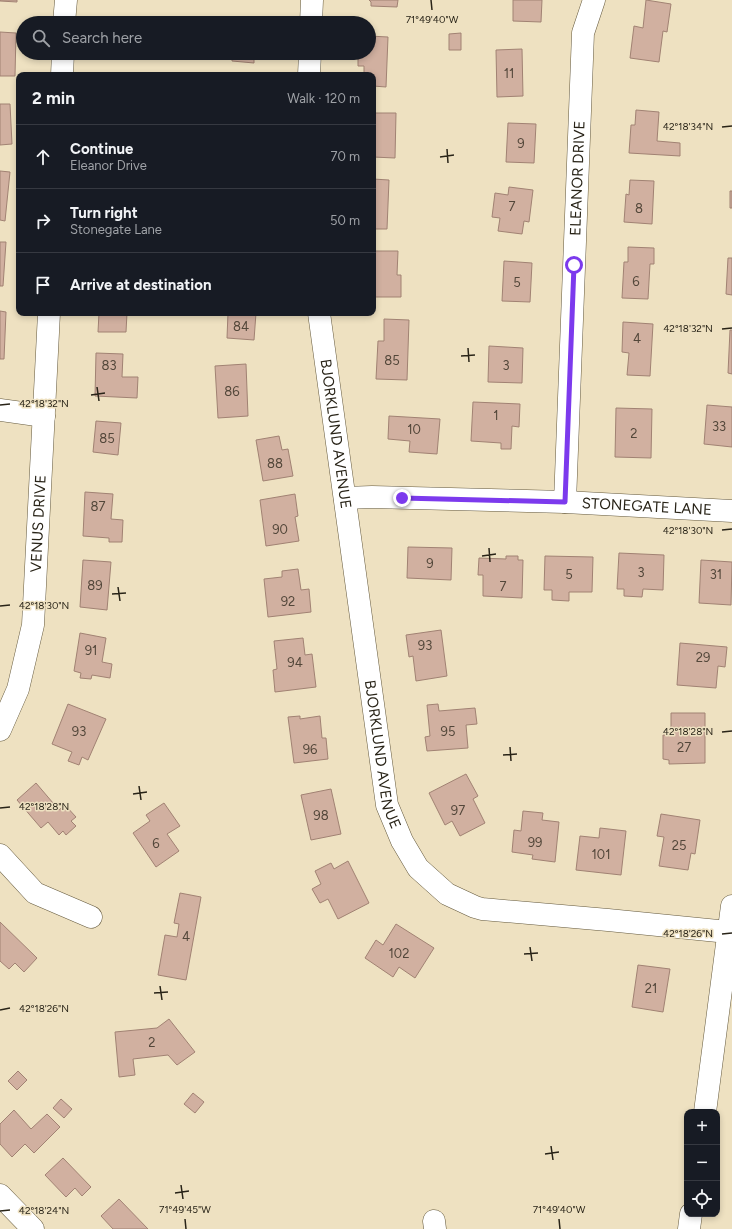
<!DOCTYPE html>
<meta charset="utf-8">
<style>
:root{--surface:#171b24;--page:#20242c;--text:#f1f3f6;--muted:#9ea1a6;--line:#363941}
body{margin:0;font-family:Figtree,sans-serif;background:var(--page);color:var(--text)}
.controls{position:absolute;right:12px;bottom:12px;display:grid;overflow:hidden;border-radius:8px;box-shadow:0 2px 6px #0003}
.controls button{width:36px;height:36px;display:grid;place-items:center;padding:0;border:0;border-bottom:1px solid var(--line);background:var(--surface);color:var(--text);font:20px sans-serif}
.stop{position:absolute;width:12px;height:12px;margin:-9px;border:3px solid #7c3aed;border-radius:50%;background:#fff}
.stop.end{background:#7c3aed;border-color:#fff;box-shadow:0 1px 4px #0008}
.list{margin:0;padding:0;list-style:none}
h2{display:flex;justify-content:space-between;align-items:center;height:52px;margin:0;padding:0 16px;font-size:17px}
h2 small{font-size:13px;font-weight:400;color:var(--muted)}
.list li{display:grid;grid-template-columns:26px 1fr auto;gap:12px;align-items:center;box-sizing:border-box;height:64px;padding:0 16px;border-top:1px solid var(--line)}
.list b{display:block;font-size:15px;white-space:nowrap}
.list p{margin:0;font-size:13px;white-space:nowrap;color:var(--muted)}
.list em{font-size:13px;font-style:normal;color:var(--muted)}
.icon{flex:none;width:22px;height:22px;fill:none;stroke:currentColor;stroke-width:2;stroke-linecap:round;stroke-linejoin:round}
.map{position:relative;flex:none;width:732px;height:1229px;overflow:hidden}
.search{position:absolute;background:var(--surface);box-shadow:0 2px 6px #0003;left:16px;top:16px;width:360px;height:44px;display:flex;align-items:center;gap:10px;box-sizing:border-box;padding:0 14px;border-radius:22px;color:var(--muted);font-size:15px}
.panel{position:absolute;background:var(--surface);box-shadow:0 2px 6px #0003;left:16px;top:72px;width:360px;height:244px;border-radius:8px}
.map>svg:first-child{display:block}
</style>
<div class="map">
<svg width="732" height="1229" viewBox="0 0 732 1229">
<rect width="100%" height="100%" fill="#eee1c1"/>
<path fill="#d1b0a0" stroke="#a18273" d="M0 0H17V2L0 1Z
M369 0H398L397 7 371 6V2Z
M513 0H542L541 22 513 21Z
M646 0 671 4 667 32 663 31 659 62 630 58 634 26 643 28Z
M234 19 262 21V23H234Z
M0 32 16 33 15 76H0Z
M461 33V50H449V34Z
M369 36 388 37 386 87 373 86V75H364V66H358V53H369Z
M522 49 523 96 497 97 496 50Z
M113 53H139V58L113 57Z
M232 53H254V63L232 61Z
M0 104H10L12 144 0 145Z
M636 110 659 112 657 141 680 143V156L629 153 631 125H635Z
M373 113H396L395 158 373 157Z
M508 123 536 124 534 163 506 162Z
M0 171 10 172 5 221 0 220Z
M373 179 389 180 387 229H373Z
M630 180 654 181 652 224 624 222 626 194 629 195Z
M509 187 533 190 529 222 524 221 522 234 498 231 500 218 492 217 495 193 508 195Z
M730 191H732V208H730Z
M0 242H6L3 286H0Z
M628 247 654 248V264H650L648 299 622 298 624 262H628Z
M373 251H398L397 275H401V297H373Z
M728 258H732V295L726 294Z
M504 261 532 263 530 302 502 301Z
M0 311 6 312 4 359H0Z
M99 313H127L126 332H98Z
M228 313H256L254 340 227 338Z
M384 319 409 320 407 380 376 379 378 341H384Z
M623 322 653 324 650 376 627 375 629 353 622 352Z
M730 330H732V374L728 373Z
M489 346 523 348 522 383 488 382Z
M96 353 123 354 122 377H138L137 398 95 396Z
M246 364 248 416 218 418 215 366Z
M473 402 520 404 519 427 512 426 511 449H501V443L471 441Z
M707 405 732 407V447L704 444Z
M616 408 652 409 651 458 615 457Z
M389 416 440 419 437 454 409 452 410 441 388 439Z
M96 421 121 423 118 455 93 452Z
M279 436 282 450 288 449 293 476 263 481 256 440Z
M85 492 113 494 111 519 123 520 122 542H109V538L83 536Z
M295 494 298 516 295 517 299 541 266 546 260 500Z
M408 547 452 548 451 580 407 578Z
M619 553 664 555 663 590 643 589 642 597 624 596V589H617Z
M506 556H518V560H523L522 598 483 596V575H478L479 558 506 559Z
M545 556 593 557 592 592H569V601L552 600V590H544Z
M83 560 111 562 107 610 80 607Z
M701 560 732 562 731 605 699 603Z
M298 569 301 590 309 589 311 612 268 617 264 579 282 577V571Z
M441 630 447 676 416 681 413 656 409 657 406 635Z
M80 633 106 638 102 662 112 664 110 678 92 675 91 679 80 678 81 673 74 671Z
M303 638 305 655 312 654 316 687 275 692 273 670 277 669 274 641Z
M680 643 727 647 725 667 718 666 716 688 677 685Z
M68 704 106 719 88 760 82 757 79 765 68 761 72 752 52 744Z
M438 704 439 711 475 708 477 724 466 725 468 748 427 751 425 737 430 736 427 705Z
M671 713H705V763L669 764V760L663 759V735H671Z
M300 716V719L320 716 322 738H326L328 759 294 763 288 717Z
M466 774 478 796 473 799 485 823 460 836 452 821 445 825 429 793Z
M36 783 59 810 65 805 76 817 71 821 76 826 66 835 63 831 59 835 48 822 41 828 17 800Z
M331 789 341 834 311 840 301 795Z
M164 803 180 826 167 834 179 851 156 867 133 833 150 821 146 815Z
M523 811 543 813 542 820 559 822 555 862 532 859 533 855 512 852 514 830 521 831Z
M661 814 700 820 695 854 691 853 688 870 659 866 664 837 657 836Z
M600 828 626 831 621 875 576 870 580 836 599 838Z
M348 861 369 903 338 919 328 899 320 903 312 889 321 884 315 871 331 863 334 869Z
M180 893 201 897 186 980 158 975 165 935 177 937 179 924 174 923Z
M0 922 37 958 24 972 15 963 9 969 0 961Z
M396 924 434 948 415 978 399 967 393 977 365 958 376 940 383 945Z
M638 965 670 969 663 1012 632 1007Z
M169 1019 195 1052 177 1065 168 1055 133 1059 135 1075 119 1077 115 1032 157 1028Z
M18 1071 27 1080 17 1090 8 1081Z
M193 1093 204 1102 195 1113 184 1104Z
M61 1099 72 1109 64 1118 53 1108Z
M14 1110 31 1129 47 1114 60 1127 34 1153 25 1144 12 1157 0 1144V1124Z
M63 1158 91 1187 82 1196 75 1188 66 1197 45 1175Z
M119 1199 148 1229H113L101 1216Z"/>
<g fill="none" stroke-linecap="round" stroke-linejoin="round">
<defs>
<g id="street">
<path d="M64 23 66 0"/>
<path d="M311 23 312 0"/>
<path d="M62 75 63 53"/>
<path d="M309 75 310 53"/>
<path id="s1" d="M319 313 387 805 402 841 418 868 447 894 475 907 482 909 608 920 728 932"/>
<path d="M0 410 44 416"/>
<path id="s2" d="M345 498 372 497 565 502 732 511"/>
<path id="s3" d="M565 502 583 33 594 0"/>
<path id="s4" d="M0 730 18 689 33 625 49 313"/>
<path d="M0 855 35 893 91 917"/>
<path d="M705 1112 732 906"/>
<path d="M0 1195 33 1229"/>
<path d="M434 1221 435 1229"/>
<path d="M689 1229 691 1214"/>
</g>
</defs>
<use href="#street" stroke="#64593d" stroke-width="23"/>
<use href="#street" stroke="#fff" stroke-width="22"/>
</g>
<g fill="none" stroke-linecap="round" stroke-linejoin="round">
<path stroke="#7c3aed" stroke-width="5" d="M402 498 565 502 574 265"/>
</g>
<path fill="none" stroke="#292418" stroke-width="1.5" d="M431 0 432 10M722 127 732 126M447 149 448 163M440 157 454 155M722 329 732 328M468 348 469 362M461 356 475 355M97 387 99 401M91 395 105 393M0 405 10 404M722 530 732 529M489 548 490 562M482 556 496 554M118 587 120 601M112 594 126 593M0 606 10 605M722 732 732 731M510 747 511 761M503 755 517 754M139 786 141 800M133 794 147 792M0 808 10 807M722 934 732 933M530 947 532 961M524 954 538 953M160 986 162 1000M154 993 168 992M0 1010 10 1008M551 1146 553 1160M545 1154 559 1152M181 1185 183 1199M175 1193 189 1191M0 1211 10 1210M185 1219 186 1229M559 1219 560 1229"/>
<g text-anchor="middle" dominant-baseline="central" stroke-width="3" stroke-linejoin="round" paint-order="stroke">
<g font-size="13" fill="#53473a">
<text x="509" y="73">11</text>
<text x="521" y="143">9</text>
<text x="512" y="206">7</text>
<text x="639" y="208">8</text>
<text x="636" y="281">6</text>
<text x="517" y="282">5</text>
<text x="241" y="326">84</text>
<text x="637" y="338">4</text>
<text x="392" y="360">85</text>
<text x="109" y="365">83</text>
<text x="506" y="365">3</text>
<text x="232" y="391">86</text>
<text x="496" y="415">1</text>
<text x="719" y="426">33</text>
<text x="414" y="429">10</text>
<text x="634" y="433">2</text>
<text x="107" y="438">85</text>
<text x="275" y="463">88</text>
<text x="98" y="506">87</text>
<text x="280" y="529">90</text>
<text x="430" y="563">9</text>
<text x="641" y="572">3</text>
<text x="569" y="574">5</text>
<text x="716" y="574">31</text>
<text x="95" y="585">89</text>
<text x="503" y="586">7</text>
<text x="288" y="601">92</text>
<text x="425" y="645">93</text>
<text x="91" y="650">91</text>
<text x="703" y="657">29</text>
<text x="295" y="662">94</text>
<text x="79" y="731">93</text>
<text x="448" y="731">95</text>
<text x="684" y="747">27</text>
<text x="310" y="749">96</text>
<text x="458" y="810">97</text>
<text x="321" y="815">98</text>
<text x="535" y="842">99</text>
<text x="156" y="843">6</text>
<text x="679" y="845">25</text>
<text x="601" y="854">101</text>
<text x="186" y="936">4</text>
<text x="399" y="953">102</text>
<text x="651" y="988">21</text>
<text x="152" y="1042">2</text>
</g>
<g font-size="15" fill="#292418" stroke="#eee1c1">
<text stroke="none"><textPath href="#s3" startOffset="324">ELEANOR DRIVE</textPath></text>
<text stroke="none"><textPath href="#s1" startOffset="122">BJORKLUND AVENUE</textPath></text>
<text stroke="none"><textPath href="#s2" startOffset="302">STONEGATE LANE</textPath></text>
<text stroke="none"><textPath href="#s4" startOffset="212">VENUS DRIVE</textPath></text>
<text stroke="none"><textPath href="#s1" startOffset="446">BJORKLUND AVENUE</textPath></text>
</g>
</g>
<g font-size="10" text-anchor="middle" fill="#292418" stroke="#eee1c1" stroke-width="3" stroke-linejoin="round" paint-order="stroke">
<text x="432" y="23">71°49'40"W</text>
<text x="688" y="130">42°18'34"N</text>
<text x="688" y="332">42°18'32"N</text>
<text x="44" y="407">42°18'32"N</text>
<text x="688" y="534">42°18'30"N</text>
<text x="44" y="609">42°18'30"N</text>
<text x="688" y="735">42°18'28"N</text>
<text x="44" y="810">42°18'28"N</text>
<text x="688" y="937">42°18'26"N</text>
<text x="44" y="1012">42°18'26"N</text>
<text x="185" y="1213">71°49'45"W</text>
<text x="559" y="1213">71°49'40"W</text>
<text x="44" y="1214">42°18'24"N</text>
</g>
</svg>
<div class="controls">
<button>+</button>
<button>−</button>
<button><svg class="icon" aria-label="locate" viewBox="0 0 24 24"><circle cx="12" cy="12" r="6"/><path d="M12 2v4M12 18v4M2 12h4M18 12h4"/></svg></button>
</div>
<div class="stop" style="left:574px;top:265px"></div>
<div class="stop end" style="left:402px;top:498px"></div>
<div class="search"><svg class="icon" aria-label="search" viewBox="0 0 24 24"><circle cx="10" cy="10" r="6"/><path d="M15 15l6 6"/></svg>Search here</div>
<section class="panel">
<h2>2 min<small>Walk · 120 m</small></h2>
<ul class="list">
<li><svg class="icon" aria-label="ahead" viewBox="0 0 24 24"><path d="M12 20V5M6 11l6-6 6 6"/></svg><div><b>Continue</b><p>Eleanor Drive</p></div><em>70 m</em></li>
<li><svg class="icon" aria-label="right" viewBox="0 0 24 24"><path d="M7 20v-9h11M14 6l5 5-5 5"/></svg><div><b>Turn right</b><p>Stonegate Lane</p></div><em>50 m</em></li>
<li><svg class="icon" aria-label="arrive" viewBox="0 0 24 24"><path d="M6 21V4h12l-3 4 3 4H6"/></svg><div><b>Arrive at destination</b></div></li>
</ul>
</section>
</div>
